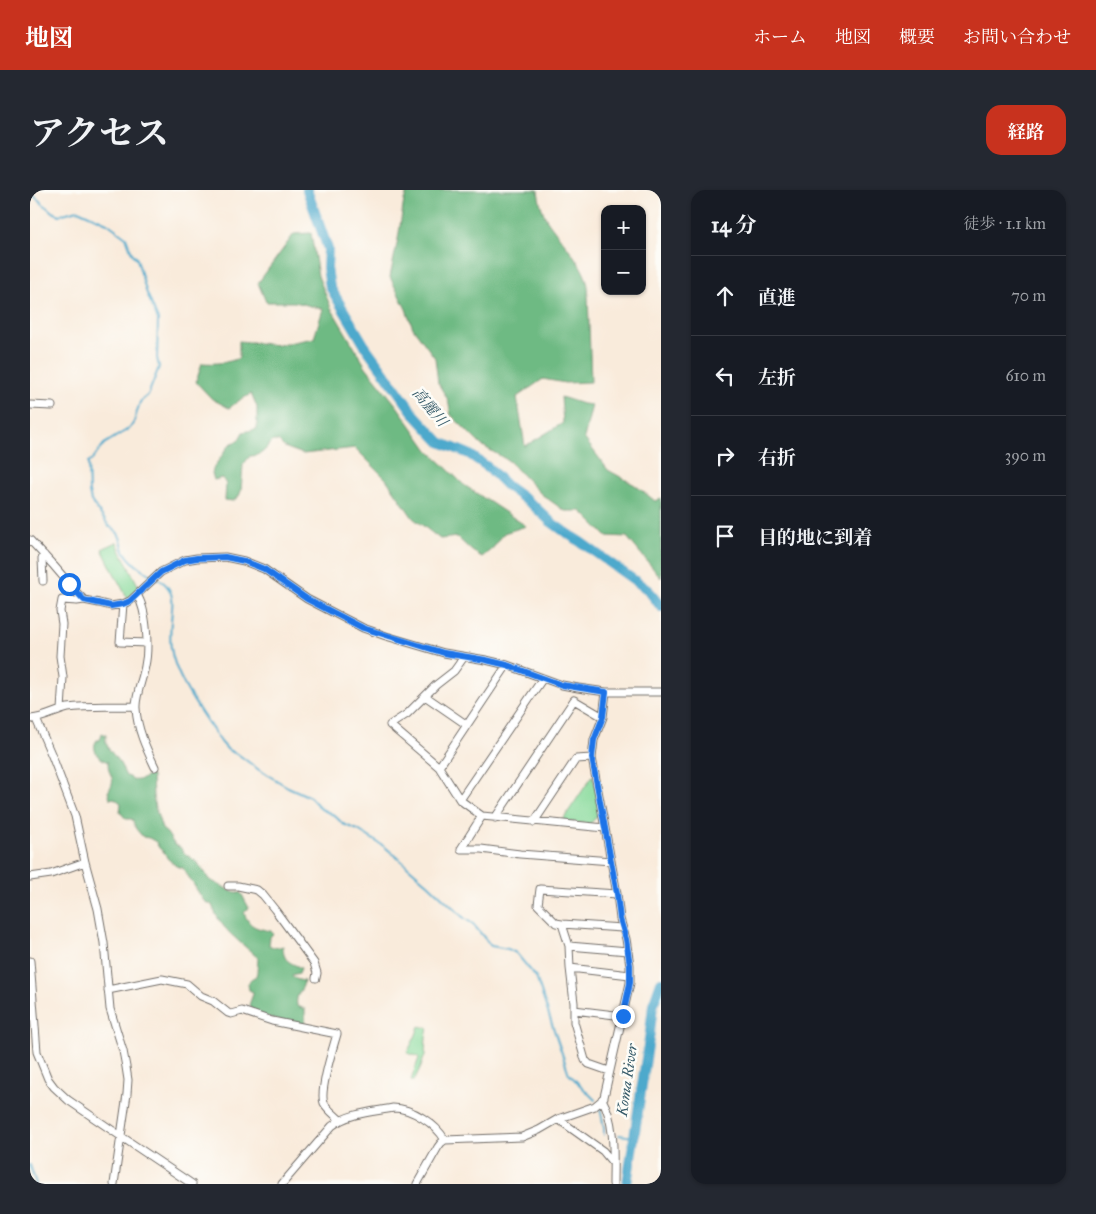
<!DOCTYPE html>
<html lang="ja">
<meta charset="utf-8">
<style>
:root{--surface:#171b24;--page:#242831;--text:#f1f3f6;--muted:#9ea1a6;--line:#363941;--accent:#c8321e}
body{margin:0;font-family:"IM FELL Great Primer","Noto Serif JP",serif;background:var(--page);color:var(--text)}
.controls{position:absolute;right:15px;top:15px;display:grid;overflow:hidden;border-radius:10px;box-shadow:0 1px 4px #0004}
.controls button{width:45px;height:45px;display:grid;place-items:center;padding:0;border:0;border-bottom:1px solid var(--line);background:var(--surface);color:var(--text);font:25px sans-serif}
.stop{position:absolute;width:15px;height:15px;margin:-11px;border:4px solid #1a73e8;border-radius:50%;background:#fff}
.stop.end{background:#1a73e8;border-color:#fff;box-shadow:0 1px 5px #0008}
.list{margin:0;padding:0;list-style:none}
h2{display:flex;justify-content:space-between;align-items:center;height:65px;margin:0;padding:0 20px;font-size:21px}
h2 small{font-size:16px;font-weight:400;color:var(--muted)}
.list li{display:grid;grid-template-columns:32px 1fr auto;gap:15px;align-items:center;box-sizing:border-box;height:80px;padding:0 20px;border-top:1px solid var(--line)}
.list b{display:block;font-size:19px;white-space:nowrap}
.list em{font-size:16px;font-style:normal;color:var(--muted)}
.icon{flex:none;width:28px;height:28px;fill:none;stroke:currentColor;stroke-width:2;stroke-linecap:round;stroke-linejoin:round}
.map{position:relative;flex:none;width:631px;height:994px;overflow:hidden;border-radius:15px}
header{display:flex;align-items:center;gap:30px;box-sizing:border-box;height:70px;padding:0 25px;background:var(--accent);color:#fff}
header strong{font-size:24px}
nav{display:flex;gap:28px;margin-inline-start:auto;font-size:18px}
.intro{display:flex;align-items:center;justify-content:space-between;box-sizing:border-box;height:120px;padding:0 30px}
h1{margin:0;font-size:35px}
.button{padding:12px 22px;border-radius:15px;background:var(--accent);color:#fff;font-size:18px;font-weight:700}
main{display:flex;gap:30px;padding:0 30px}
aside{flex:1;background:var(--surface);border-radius:15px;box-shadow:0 1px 4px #0004}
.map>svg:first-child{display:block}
</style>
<header>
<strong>地図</strong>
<nav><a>ホーム</a><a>地図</a><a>概要</a><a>お問い合わせ</a></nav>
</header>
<div class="intro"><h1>アクセス</h1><a class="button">経路</a></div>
<main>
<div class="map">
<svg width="631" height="994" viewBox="0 0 631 994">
<rect width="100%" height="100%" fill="#fdfcf7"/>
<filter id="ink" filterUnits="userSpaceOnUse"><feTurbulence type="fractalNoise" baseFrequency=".02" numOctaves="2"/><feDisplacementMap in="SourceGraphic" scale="10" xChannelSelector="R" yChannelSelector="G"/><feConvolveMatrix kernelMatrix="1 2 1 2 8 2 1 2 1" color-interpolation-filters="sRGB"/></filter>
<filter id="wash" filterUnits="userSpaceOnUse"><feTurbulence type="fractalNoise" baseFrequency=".0096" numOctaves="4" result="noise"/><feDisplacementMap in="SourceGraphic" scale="20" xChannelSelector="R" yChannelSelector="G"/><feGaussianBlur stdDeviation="1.12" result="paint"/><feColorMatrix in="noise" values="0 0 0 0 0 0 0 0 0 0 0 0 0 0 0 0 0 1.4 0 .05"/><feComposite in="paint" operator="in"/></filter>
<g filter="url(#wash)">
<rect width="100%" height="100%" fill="#f9ebdb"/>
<path fill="#88da9b" stroke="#5a8263" d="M87 352 90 360 109 397 98 409 86 387 72 359Z
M563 585 570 623 560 634 532 631Z
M389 836 398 838 396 848 395 865 391 876 384 891 381 890 389 868 387 866 377 863 386 845Z"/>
<path fill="#6eba83" stroke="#4c7257" d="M378 0H508C509 10 512 21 517 30 530 50 562 81 558 105L561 192 535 193 513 189 487 207 495 256 533 233 531 207 553 214 562 215 554 248 578 280 605 295 625 311 631 308V388L597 347 576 346 551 321H535L511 304 479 271 451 255 421 225 418 210 408 193 405 168 383 138 376 119 360 87 368 49 374 10Z
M281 43 288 86 301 118 336 177 367 216 398 260 434 295 496 336 474 343 463 358 452 367 442 361 427 347 410 349 383 328 356 289 325 258 273 264 254 257 248 251H243C235 259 233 266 220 266L213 275 211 301 209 306 203 311 195 310 196 294 192 288 184 290 182 283 184 277 200 254 208 251 213 242 227 239V217L221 204 210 210 199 218 182 209 166 192 172 173C184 174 198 173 209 168V151L248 155 284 148 293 119 265 112H236L228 93 264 44Z
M72 543 76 545C74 556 82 562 88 571 92 575 93 581 96 586L100 587 102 590C108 591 114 589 119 585L122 586 123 606 125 617 132 639 137 643 144 654 151 658 154 663 167 672 180 690 201 701 211 703 219 718 214 723C220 738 227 738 241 741L243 744 240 747 239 755C244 758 247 758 253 756 253 772 260 772 271 778L269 783 262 785C265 790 269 790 274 791 273 802 265 802 267 816L275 819V833C267 835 236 828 228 823 224 821 222 818 219 815L223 804V802L219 800 218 794 221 789 226 786C228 780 227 775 228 768 210 751 190 740 182 715L174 711 153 678 146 676 137 668 135 663 129 658 126 652 119 648 113 647 106 639 102 629H96L90 622 91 613 84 608 80 609 78 602C88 585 78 589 78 572 69 569 60 559 67 550H70Z"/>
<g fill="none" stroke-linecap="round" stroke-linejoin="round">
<path stroke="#4ea9cc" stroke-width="2" d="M1 0 3 5 21 21 29 25 48 20 77 33 96 47 102 63 107 69 116 101 128 130 127 168 129 177 118 205 110 212 104 232 100 238 74 254 62 270 58 272 59 302 61 311 79 336 87 342 90 347 94 361 99 368 106 375 122 386
M126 388C134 391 141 399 142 408 143 412 142 416 142 420 141 432 139 445 141 458 145 489 174 526 191 552L198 560 209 565 229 580 258 597 280 607 291 619 304 625 313 634 328 640 355 657 398 694 434 728 443 734 461 756 478 759 486 763 506 787 539 884 565 910
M570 917 574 938V945
M589 945 604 947
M0 975 6 994"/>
<path stroke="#4ea9cc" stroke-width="10" d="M277 0 298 59 297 78 300 97 335 156 385 225 410 252 439 264 459 278 477 296 503 315 521 332 535 342 552 353 618 400 631 417
M597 994 620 842 623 815 631 792"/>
</g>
</g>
<g filter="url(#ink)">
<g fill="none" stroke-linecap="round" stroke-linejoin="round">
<defs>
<path id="minor" d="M0 215 22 216
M0 350 24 376 48 404 54 410 69 413 81 416 93 414 100 411 131 382 155 370 167 368 195 367 214 371 234 379 277 409 333 438 356 446 414 463 456 470 477 475 532 495 548 498 576 502H631
M13 391 12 369 14 365
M107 405C117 420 119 458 115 476 113 488 105 507 106 518 107 539 116 558 125 577
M93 414 90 452 117 453
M434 467 424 481 406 495 377 524 360 535 409 577 430 610 452 626 575 638
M395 506 437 535
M31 520 33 487 30 466 32 434 30 421 32 410 47 411 54 410
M0 529C13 529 25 521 38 518 60 515 83 517 106 516
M6 529 22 566 45 626 55 672 68 719 74 753 80 819 93 861 96 877 98 890 97 904 84 994
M409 577 477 475
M430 610 513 488
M452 626 431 659H451L490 664 581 671
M465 628 544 510 573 527
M504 632 546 569 562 568
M0 687 21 684 55 672
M198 696H208L227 700 233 705 245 720 284 773 287 783 286 788
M532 734 592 738
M539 756 598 761
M0 771 7 862 18 889 24 897 38 910 92 947 162 994
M540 778 600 785
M78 800 132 789 157 794 171 806 183 811 198 823 201 824 212 821 242 831 307 844C303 858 289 901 294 913 297 919 305 925 310 930
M544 820 593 826
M579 881 559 874 555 870 544 832V813L540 778 539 756 532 734 526 733 508 715 510 699 587 704
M572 909C586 934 583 967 583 994
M528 929 573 961 583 973
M252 994 302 936C319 923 342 922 363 918 382 918 406 934 415 950
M387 994 408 957 411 953 415 950 492 947 509 940 528 929 565 916 571 911 574 907 600 793V775L596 749 590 729 587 704 575 638 562 568 564 550 573 527 576 502"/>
</defs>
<use href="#minor" stroke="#736e69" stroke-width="9"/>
<use href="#minor" stroke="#fff" stroke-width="7"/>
</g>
</g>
<g fill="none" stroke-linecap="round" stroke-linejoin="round" filter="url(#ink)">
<path stroke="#1a73e8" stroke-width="6" d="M39 394 54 410 81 416 93 414 100 411 131 382 155 370 167 368 195 367 214 371 234 379 277 409 333 438 414 463 456 470 477 475 532 495 576 502 573 527 564 550 562 568 575 638 587 704 590 729 596 749 600 775V793L593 826"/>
</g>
<g text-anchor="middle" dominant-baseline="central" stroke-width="5" stroke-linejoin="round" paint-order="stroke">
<g font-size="15" font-style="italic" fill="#395d6b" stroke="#fdfcf7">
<text transform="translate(400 217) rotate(50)">高麗川</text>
<text transform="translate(597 890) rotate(-82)">Koma River</text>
</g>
</g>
</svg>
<div class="controls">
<button>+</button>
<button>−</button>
</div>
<div class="stop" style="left:39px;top:394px"></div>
<div class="stop end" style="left:593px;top:826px"></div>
</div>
<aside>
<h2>14 分<small>徒歩 · 1.1 km</small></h2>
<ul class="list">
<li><svg class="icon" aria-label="ahead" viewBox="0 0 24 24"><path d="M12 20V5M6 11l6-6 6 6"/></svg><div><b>直進</b></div><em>70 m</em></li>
<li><svg class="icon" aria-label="left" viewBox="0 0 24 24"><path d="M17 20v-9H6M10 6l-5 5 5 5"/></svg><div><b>左折</b></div><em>610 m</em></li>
<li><svg class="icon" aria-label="right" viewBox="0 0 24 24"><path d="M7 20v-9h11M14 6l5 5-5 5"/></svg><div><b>右折</b></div><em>390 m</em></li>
<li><svg class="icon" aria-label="arrive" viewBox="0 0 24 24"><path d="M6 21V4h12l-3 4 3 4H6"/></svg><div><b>目的地に到着</b></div></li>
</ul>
</aside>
</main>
